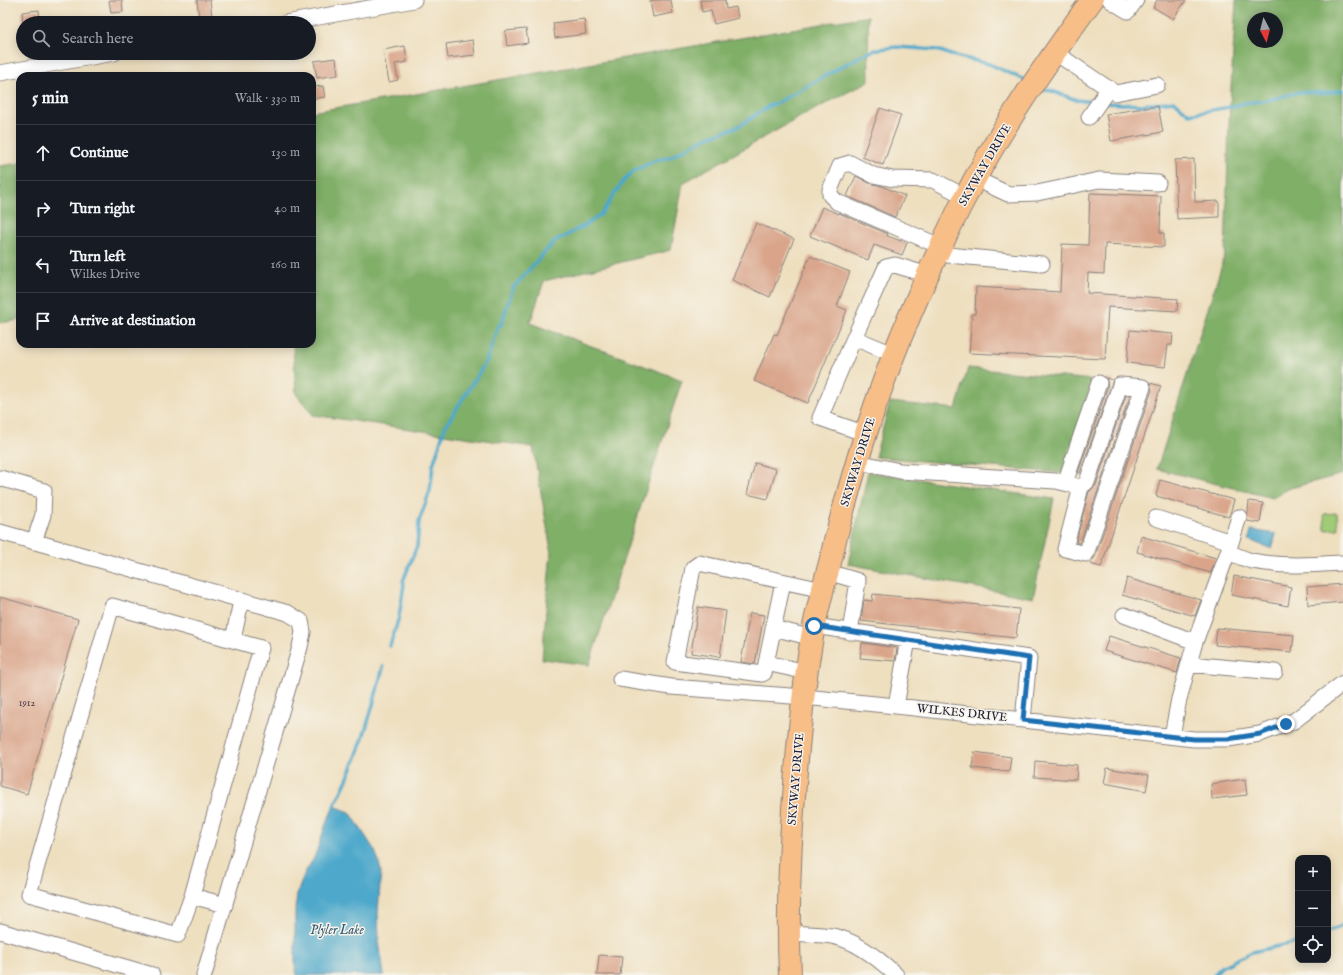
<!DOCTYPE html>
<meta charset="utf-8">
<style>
:root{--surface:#171b24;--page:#242831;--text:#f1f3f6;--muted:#9ea1a6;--line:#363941}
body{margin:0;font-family:"IM FELL English",serif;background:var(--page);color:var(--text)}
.controls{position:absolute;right:12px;bottom:12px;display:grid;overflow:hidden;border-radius:8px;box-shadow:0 2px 10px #0003}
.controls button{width:36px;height:36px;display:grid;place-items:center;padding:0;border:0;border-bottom:1px solid var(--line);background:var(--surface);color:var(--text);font:20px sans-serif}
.compass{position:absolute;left:1247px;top:12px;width:36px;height:36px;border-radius:50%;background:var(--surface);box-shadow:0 2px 10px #0003;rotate:173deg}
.stop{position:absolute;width:12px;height:12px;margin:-9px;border:3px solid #1f6fb2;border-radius:50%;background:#fff}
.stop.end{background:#1f6fb2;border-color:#fff;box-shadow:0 1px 4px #0008}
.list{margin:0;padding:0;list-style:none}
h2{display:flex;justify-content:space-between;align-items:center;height:52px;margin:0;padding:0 16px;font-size:17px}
h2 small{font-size:13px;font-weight:400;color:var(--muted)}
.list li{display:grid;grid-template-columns:26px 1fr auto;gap:12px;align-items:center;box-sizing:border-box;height:56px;padding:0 16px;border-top:1px solid var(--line)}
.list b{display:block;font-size:15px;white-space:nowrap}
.list p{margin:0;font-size:13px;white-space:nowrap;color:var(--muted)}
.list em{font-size:13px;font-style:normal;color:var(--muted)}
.icon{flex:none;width:22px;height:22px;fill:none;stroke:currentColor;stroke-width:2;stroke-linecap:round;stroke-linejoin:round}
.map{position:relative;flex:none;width:1343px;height:975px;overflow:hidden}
.search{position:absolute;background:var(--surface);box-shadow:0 2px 10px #0003;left:16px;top:16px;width:300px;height:44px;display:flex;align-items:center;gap:10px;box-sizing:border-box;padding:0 14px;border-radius:22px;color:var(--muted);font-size:15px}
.panel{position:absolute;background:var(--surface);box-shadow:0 2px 10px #0003;left:16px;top:72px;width:300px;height:276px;border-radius:12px}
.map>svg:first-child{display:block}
</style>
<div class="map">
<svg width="1343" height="975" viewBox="0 0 1343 975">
<rect width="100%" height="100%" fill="#f7f3e8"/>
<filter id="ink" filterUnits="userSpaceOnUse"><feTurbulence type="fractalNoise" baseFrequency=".025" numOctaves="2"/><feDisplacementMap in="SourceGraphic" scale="8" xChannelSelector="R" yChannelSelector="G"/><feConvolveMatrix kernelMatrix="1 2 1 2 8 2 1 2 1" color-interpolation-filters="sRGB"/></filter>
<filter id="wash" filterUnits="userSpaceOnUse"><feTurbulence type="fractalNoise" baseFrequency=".012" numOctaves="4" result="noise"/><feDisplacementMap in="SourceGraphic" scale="16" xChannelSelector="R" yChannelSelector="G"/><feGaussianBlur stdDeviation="0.9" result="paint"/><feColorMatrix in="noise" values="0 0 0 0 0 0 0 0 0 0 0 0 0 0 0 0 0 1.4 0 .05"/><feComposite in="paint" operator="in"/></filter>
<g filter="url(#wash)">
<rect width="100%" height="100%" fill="#eedfbf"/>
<path fill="#a0cb77" stroke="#617659" d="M1337 513 1338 529 1325 530 1324 514Z"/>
<path fill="#80af68" stroke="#516852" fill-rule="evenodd" d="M1236 0H1343V474L1287 489 1273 498 1157 469 1225 255 1229 123ZM1253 18H1277V42H1253Z
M868 16 869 81 802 116 683 183 671 250 544 281 530 323 682 380 589 665 542 659 551 550 533 447 313 415 296 394 293 344H312V112Z
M20 163V320L0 323V166Z
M968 368 1093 380 1062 473 875 457 890 402 956 409Z
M868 472 1054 499 1033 598 848 564Z"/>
<path fill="#4da8cb" stroke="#386583" d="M1251 530 1276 534 1272 549 1249 540Z
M334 806 350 812 375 851 378 859 381 871 378 913 379 942 384 975H297L295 965V911L297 894 305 872 314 858 326 824Z"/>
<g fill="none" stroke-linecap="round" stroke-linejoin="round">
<path stroke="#4da8cb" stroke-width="3.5" d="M1040 87 1077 100 1096 102
M1104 103 1142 105 1174 101 1189 114 1236 106 1244 103 1269 100 1299 92 1326 93 1343 90
M390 646 399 617 404 584 403 581 417 546 419 521 430 491 433 465 445 427 487 360 498 326 501 325 513 288 552 244 559 238H563L579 228 583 227 602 213 617 190 627 177 634 171 654 161 670 157 703 139 739 126 772 104H775L864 54 879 49 897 47 938 50 951 55 989 64 1027 81
M336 811 334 806C358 762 371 714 383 667
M1328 932 1343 925
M1214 975 1221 967 1252 952 1298 942"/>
</g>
<g id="blocks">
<path fill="#d9a48a" d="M109 0H122L123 12 111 13Z
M197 0H210L212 17 199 19Z
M655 0H671L673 13 653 17 650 1Z
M700 0H725L726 9 736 7 738 18 714 24 711 10 702 12Z
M1157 0H1186L1173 19 1153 7Z
M39 10 40 23H23L22 12Z
M584 19 586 34 555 38 553 23Z
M526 29 528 43 507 46 505 31Z
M473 40 475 55 448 58 446 44Z
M405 46 407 62 395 64 398 80 389 82 383 50Z
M336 58 338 75 317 78 314 61Z
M323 86 325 97 312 99V87Z
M1158 106 1163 132 1111 141 1106 114Z
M880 108 901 115 883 165 862 157Z
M1194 159 1195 202 1219 201V217L1177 219 1175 160Z
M856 176 869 183 882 186 905 196 895 217 847 196Z
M1090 193 1161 196 1160 233H1164V247L1105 244 1104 274 1088 273 1087 293 1178 299 1177 311 1108 307 1105 359 969 353 972 314H975L976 287 1060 292 1062 244 1088 245Z
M822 207 839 214V213L888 234 887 236 907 243 902 255 874 245 868 260 810 236Z
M756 223 794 239 770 297 732 280Z
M810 256 850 272 837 306 847 310 808 403 754 381 774 334 777 335Z
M1130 330 1173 334 1172 345H1168L1165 367 1127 363Z
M1106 378 1113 380 1080 473H1078L1108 386Z
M1150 383 1161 386 1101 567 1090 564 1095 557 1152 390Z
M1126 395 1130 396 1080 543 1076 542 1089 492 1096 485Z
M755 463 776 469 768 499 747 494Z
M1160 480 1234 500 1229 517 1156 496Z
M1249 501 1263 503 1260 523 1247 521Z
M1141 536 1216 558 1211 573 1137 552Z
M1234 576 1291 587 1288 606 1231 595Z
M1127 578 1201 600 1195 616 1122 595Z
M1343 584V602L1308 605 1307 587Z
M873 594 1019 609 1016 638 861 621 864 600 872 601Z
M0 597 78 619 27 794 0 786Z
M698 607 726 611 720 657 691 653Z
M750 613 764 615 755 664 741 662Z
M1217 628 1294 635 1292 652 1215 645Z
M1109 636 1181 658 1177 673 1104 651Z
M862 643 897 648 895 661 860 658Z
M974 752 1011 757 1009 772 972 768Z
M1035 761 1077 765 1076 780 1034 777Z
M1107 768 1149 775 1146 791 1104 783Z
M1245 779 1247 795 1212 799 1211 784Z
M599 955 622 957 620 975H597Z"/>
</g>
</g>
<g filter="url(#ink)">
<use href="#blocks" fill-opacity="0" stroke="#88807d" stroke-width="1"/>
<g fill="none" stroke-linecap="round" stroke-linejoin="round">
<defs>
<path id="minor" d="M1110 0 1128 11 1136 0
M285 23 414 0
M1054 52 1115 93 1157 85
M0 73 114 53
M1089 117 1109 88
M976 179 1008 194 1037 193 1099 180 1158 183
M942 247 837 202 830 195V190L840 166 850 163 873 175 893 179 933 180 966 197
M938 254 1042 264
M854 338 893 354
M866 434 820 418 854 338 886 267 895 265 928 275
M857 462 900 471 1056 481 1081 487 1065 549 1086 554 1143 387 1120 385 1087 482 1081 487
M0 478 44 491 43 515 34 542
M1065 483 1099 383
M1156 518 1231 542
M0 532 288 613 301 621 303 632 300 647 204 975
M1228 552C1236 555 1244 559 1252 561 1283 567 1312 565 1343 563
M828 572 858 581 850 632
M783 582 764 673 762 674 675 662 693 568 700 563 703 564 823 590
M1124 615 1195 642
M814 626 1029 658 1023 720
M773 628 813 638
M233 640 241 601
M766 663 807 672
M1189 664 1275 672
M620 679 671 687 804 697 896 706 1194 739H1228L1260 734 1294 721 1343 683
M896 706 908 640
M1172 736 1179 699 1195 642 1228 552 1239 517
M192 896 261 648 112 606 29 894 178 935 192 896 225 905
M0 931 152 975
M788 933C803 934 818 934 832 936 856 940 879 959 896 975"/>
<path id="highway" d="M790 975C787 907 790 839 796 771 800 723 805 674 814 626 818 607 823 588 828 570 831 560 833 550 835 540 846 501 856 462 869 424 893 350 925 277 960 207 997 134 1044 66 1092 0"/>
</defs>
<use href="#minor" stroke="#88807d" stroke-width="17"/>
<use href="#highway" stroke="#88807d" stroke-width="24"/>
<use href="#minor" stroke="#fff" stroke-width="15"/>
<use href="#highway" stroke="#f7be88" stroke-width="22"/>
</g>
</g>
<g fill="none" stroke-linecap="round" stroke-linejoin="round" filter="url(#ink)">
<path stroke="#1f6fb2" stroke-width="5" d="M814 626 1029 658 1023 720 1194 739H1228L1260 734 1286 724"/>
</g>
<g text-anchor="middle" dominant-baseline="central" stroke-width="3" stroke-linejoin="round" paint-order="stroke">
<g font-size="10" fill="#50424f">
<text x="27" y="703">1912</text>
</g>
<g font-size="12" fill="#22223b" stroke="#f7f3e8">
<text transform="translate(985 165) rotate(-60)">SKYWAY DRIVE</text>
<text transform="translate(858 462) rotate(-73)">SKYWAY DRIVE</text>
<text transform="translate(962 713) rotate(6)">WILKES DRIVE</text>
<text transform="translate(796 779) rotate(-85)">SKYWAY DRIVE</text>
</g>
<g font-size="13" font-style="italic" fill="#335875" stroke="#f7f3e8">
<text x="337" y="930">Plyler Lake</text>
</g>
</g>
</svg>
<div class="controls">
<button>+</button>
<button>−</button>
<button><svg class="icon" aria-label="locate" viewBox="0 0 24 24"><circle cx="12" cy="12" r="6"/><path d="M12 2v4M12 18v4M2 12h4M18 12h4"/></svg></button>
</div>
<svg class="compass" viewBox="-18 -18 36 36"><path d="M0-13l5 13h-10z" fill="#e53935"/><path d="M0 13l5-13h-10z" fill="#9ea1a6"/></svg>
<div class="stop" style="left:814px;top:626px"></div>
<div class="stop end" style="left:1286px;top:724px"></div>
<div class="search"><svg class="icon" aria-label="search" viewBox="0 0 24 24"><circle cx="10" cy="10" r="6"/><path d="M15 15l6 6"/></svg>Search here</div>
<section class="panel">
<h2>5 min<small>Walk · 330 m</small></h2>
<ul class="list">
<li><svg class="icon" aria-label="ahead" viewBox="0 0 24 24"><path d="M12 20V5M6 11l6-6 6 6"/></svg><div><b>Continue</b></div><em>130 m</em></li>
<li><svg class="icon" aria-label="right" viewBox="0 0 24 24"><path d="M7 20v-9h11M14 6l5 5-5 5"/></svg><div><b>Turn right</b></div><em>40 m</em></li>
<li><svg class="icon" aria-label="left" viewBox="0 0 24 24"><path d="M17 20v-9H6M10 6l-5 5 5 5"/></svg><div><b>Turn left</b><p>Wilkes Drive</p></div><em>160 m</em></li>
<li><svg class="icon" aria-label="arrive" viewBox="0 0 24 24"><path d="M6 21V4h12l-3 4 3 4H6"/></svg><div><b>Arrive at destination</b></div></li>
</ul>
</section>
</div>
